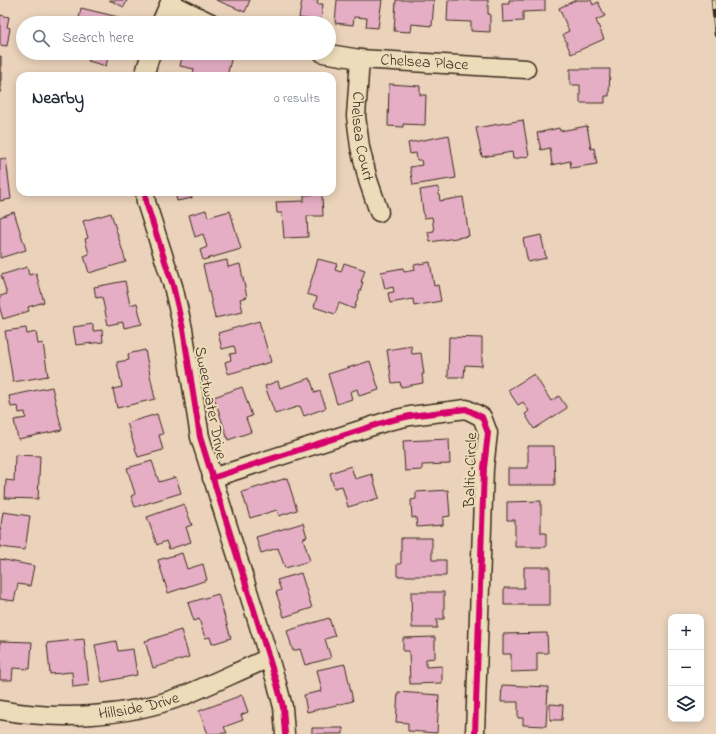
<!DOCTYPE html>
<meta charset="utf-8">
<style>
:root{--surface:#fff;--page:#f6f6f7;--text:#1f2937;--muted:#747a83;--line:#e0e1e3}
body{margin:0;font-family:"Indie Flower",sans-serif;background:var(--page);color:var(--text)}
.controls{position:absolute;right:12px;bottom:12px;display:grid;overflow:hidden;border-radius:8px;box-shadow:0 2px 10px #0003}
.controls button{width:36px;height:36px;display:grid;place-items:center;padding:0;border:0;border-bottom:1px solid var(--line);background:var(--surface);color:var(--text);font:20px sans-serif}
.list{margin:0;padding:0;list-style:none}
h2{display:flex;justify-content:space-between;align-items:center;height:52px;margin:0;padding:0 16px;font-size:17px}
h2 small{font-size:13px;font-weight:400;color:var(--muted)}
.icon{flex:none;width:22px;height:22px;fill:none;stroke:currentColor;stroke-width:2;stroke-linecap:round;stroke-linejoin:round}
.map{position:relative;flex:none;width:716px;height:734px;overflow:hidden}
.search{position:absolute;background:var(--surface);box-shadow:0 2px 10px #0003;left:16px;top:16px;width:320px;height:44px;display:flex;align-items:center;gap:10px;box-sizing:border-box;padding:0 14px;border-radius:22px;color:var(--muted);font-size:15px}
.panel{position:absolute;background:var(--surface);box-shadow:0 2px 10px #0003;left:16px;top:72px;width:320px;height:124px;border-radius:12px}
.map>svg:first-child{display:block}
</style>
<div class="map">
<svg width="716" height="734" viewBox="0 0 716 734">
<rect width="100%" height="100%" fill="#ebd3bb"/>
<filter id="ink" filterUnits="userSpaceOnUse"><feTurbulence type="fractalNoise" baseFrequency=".025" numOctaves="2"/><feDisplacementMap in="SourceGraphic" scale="8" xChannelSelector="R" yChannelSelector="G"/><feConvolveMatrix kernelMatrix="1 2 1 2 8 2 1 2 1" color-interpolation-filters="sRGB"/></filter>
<g filter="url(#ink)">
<path fill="#e5aec4" stroke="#3b2a1e" d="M109 0H127L124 7Z
M216 0H250L245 12Z
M302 0H318L317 4H323L321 21 299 18Z
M337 0H382L378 28 366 27 367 18 354 17 353 25 335 23Z
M396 0H434L432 26 412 24 411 32 394 31Z
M448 0H488V14H490V32L471 31V22L447 21Z
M509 0H545V11L523 12V21L503 22 502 4H509Z
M576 0H591L593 5 598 2 605 16 596 20 604 39 571 54 563 34 569 31 559 8Z
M81 8 118 17 117 23H78Z
M0 15 9 17 7 27 10 28 7 46 0 45Z
M83 53H109L106 66 88 61 90 55Z
M183 53H219L232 56 227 76 193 75 194 69 180 66Z
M0 56H1V92H0Z
M570 69H610L609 96H605V103H580V85H570Z
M389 84 420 86V95H426L425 125 403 124V127L388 126Z
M523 120 529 156 513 159 512 152 482 157 476 128Z
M587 126 591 149 594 148 597 164 571 168 570 161 552 165 550 148 541 150 537 133 559 128 560 131Z
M449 135 456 178 413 185 410 167 422 165 421 160H417L416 153 410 154 408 143Z
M6 158 11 199 0 201V159Z
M438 187 440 201 463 197 469 236 430 242 428 232 434 231 432 217 424 218 420 190Z
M175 192H200L191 193 192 198 177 201Z
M322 194 323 216H307L308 237 284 238 282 213H277L276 202 304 201V195Z
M206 210 208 217 230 211 241 249 203 260 200 250 207 247 203 234 195 237 189 215Z
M14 212 26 250 0 258V217Z
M111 213 126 262 89 273 84 256 89 254 85 239 88 238 83 221Z
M541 235 546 258 528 262 523 239Z
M318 259 337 264 335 270 341 272 344 263 365 270 361 282H363L354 309 339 303 335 314 314 307 317 297 307 294Z
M227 260 228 267 240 264 247 297 240 299 243 312 215 318 203 265Z
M430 262 434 286 438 285 441 301 414 306 413 299 390 303 388 293 394 292 393 287 385 289 381 272 403 268 404 272 415 270 414 265Z
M27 267 29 275 36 273 44 302 28 307 29 311 3 319 0 309V296L7 294 1 275Z
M125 281 130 305 137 303 142 324 124 328 123 322 108 325 102 297 96 298 94 287Z
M259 321 271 362 228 374 225 362 231 360 230 354 236 353 234 346 222 349 218 333Z
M93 324V331L102 330 103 342 76 345 73 327Z
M26 328 27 334 36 332 38 344 43 343 48 376 13 382 5 331Z
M449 337 482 338V366L465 365 464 377H448Z
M411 346 412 354 421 353 424 374H422L423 383 401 387 400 382 392 383 387 350Z
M145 350 155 399 117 408 113 389 122 387 117 362 129 360 128 354Z
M370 361 379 390 359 396 357 389 350 392 352 399 337 404 328 374Z
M534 374 551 401 559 396 567 408 534 429 525 414 529 411 523 402 518 405 508 390Z
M310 378 315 393 320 391 326 408 304 416 300 406 275 414 265 386 278 381 280 388Z
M52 387 62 430 18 439 14 420 26 418 25 412 19 413 18 406 11 407 9 396Z
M242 387 252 416 246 418 251 432 228 440 214 397Z
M157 414 163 434 159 435 163 450 138 457 127 423Z
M449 439 450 464 422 465V470L405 471 403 441Z
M528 446H554L555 485H508V468H528Z
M15 455 40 456 38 499 5 498 6 480 14 481Z
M152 461 159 482 176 477 181 493 135 507 131 496 135 494 127 468Z
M351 466 355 479 372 474 379 498 348 507 342 486 334 488 330 473Z
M287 478 297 510 279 516 277 510 250 518 242 492Z
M448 490 450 516 443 517V525L417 527 416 517 412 518 411 500 416 499V492Z
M541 501V533H546V547H515V520H507V502Z
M184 504 192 525 186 527 191 542 169 549 166 541 157 545 147 517Z
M3 512 30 516 25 550 0 547V532Z
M303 523 307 537 303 538 310 561 285 568 278 548 261 553 256 537Z
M401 538H432V560H446V576H397V564H401Z
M182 553 187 569 203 564 207 580 168 593 158 560Z
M0 559 34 566 30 586 18 584 14 601 0 599Z
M524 567H550V605H504V588H524Z
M301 573 312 608 284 617 276 592 281 590 277 580Z
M411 592H444V619H437V628H412Z
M218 594 231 638 212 644 210 637 205 638 199 619 194 621 188 603Z
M329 618 335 636 325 639 331 658 305 665 300 649 293 651 287 631Z
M181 630 189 657 153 668 145 641Z
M547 633 548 653H537V671L511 672V654H503V634Z
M435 637V658L426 659V667L442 666V683L410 684 409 651H403V638Z
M84 639 89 685 73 687 72 672 50 674 47 643Z
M0 641 32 642 30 669 13 668 12 680H0Z
M116 641 118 651 133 649 137 675 102 682 95 645Z
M345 664 353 701 307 712 304 695 322 691 317 670Z
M502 685 548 687 546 726 523 725V718H518V702H501Z
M398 692 439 695 437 733 408 731V723L396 722Z
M242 695 248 712 241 715 243 720 224 727 227 733 208 734 199 711Z
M550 704 563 705 562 720H550Z
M312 728H343V734H312Z"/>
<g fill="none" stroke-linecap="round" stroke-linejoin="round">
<defs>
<g id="minor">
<path d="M170 3 211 23"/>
<path d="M161 23 171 0"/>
<path id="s1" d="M323 53 360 59 526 69"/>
<path id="s2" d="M360 59 356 116 360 147 368 180 379 212"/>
<path d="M144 76 151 53"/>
<path d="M145 192 146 202 173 286 183 329 200 437 277 684 283 707 285 734"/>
<path d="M212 478 388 421 410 416 466 409 482 417 488 433 484 468 475 734"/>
<path id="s3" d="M0 710C59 721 127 717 183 696 212 684 241 670 269 658"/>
</g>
</defs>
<use href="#minor" stroke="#3b2a1e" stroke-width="21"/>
<use href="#minor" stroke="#eddcb9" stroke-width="18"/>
<defs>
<path id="rail" d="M713 0 716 35"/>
</defs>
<use href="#rail" stroke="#3b2a1e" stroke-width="4.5"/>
<use href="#rail" stroke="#eddcb9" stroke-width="3" stroke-dasharray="9" stroke-linecap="butt"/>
<defs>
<path id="cycleway" d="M145 192 146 202 173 286 183 329 200 437 277 684 283 707 285 734
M212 478 388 421 410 416 466 409 482 417 488 433 484 468 475 734"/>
</defs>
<use href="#cycleway" stroke="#eddcb9" stroke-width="8"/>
<use href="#cycleway" stroke="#d6006c" stroke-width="6"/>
</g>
</g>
<g text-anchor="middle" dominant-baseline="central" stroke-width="4" stroke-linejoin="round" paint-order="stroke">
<g font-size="16" fill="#3b2a1e" stroke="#eddcb9">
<text stroke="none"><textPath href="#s1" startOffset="102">Chelsea Place</textPath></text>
<text stroke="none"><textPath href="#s2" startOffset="78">Chelsea Court</textPath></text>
<text transform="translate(210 403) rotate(79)">Sweetwater Drive</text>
<text transform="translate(471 470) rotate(-88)">Baltic Circle</text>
<text stroke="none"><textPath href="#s3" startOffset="140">Hillside Drive</textPath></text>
</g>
</g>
</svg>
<div class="controls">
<button>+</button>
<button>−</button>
<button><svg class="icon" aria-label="layers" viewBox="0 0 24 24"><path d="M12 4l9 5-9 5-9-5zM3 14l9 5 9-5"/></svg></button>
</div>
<div class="search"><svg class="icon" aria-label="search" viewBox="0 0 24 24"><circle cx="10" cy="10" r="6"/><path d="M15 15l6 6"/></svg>Search here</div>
<section class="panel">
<h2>Nearby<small>0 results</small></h2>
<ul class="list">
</ul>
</section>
</div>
